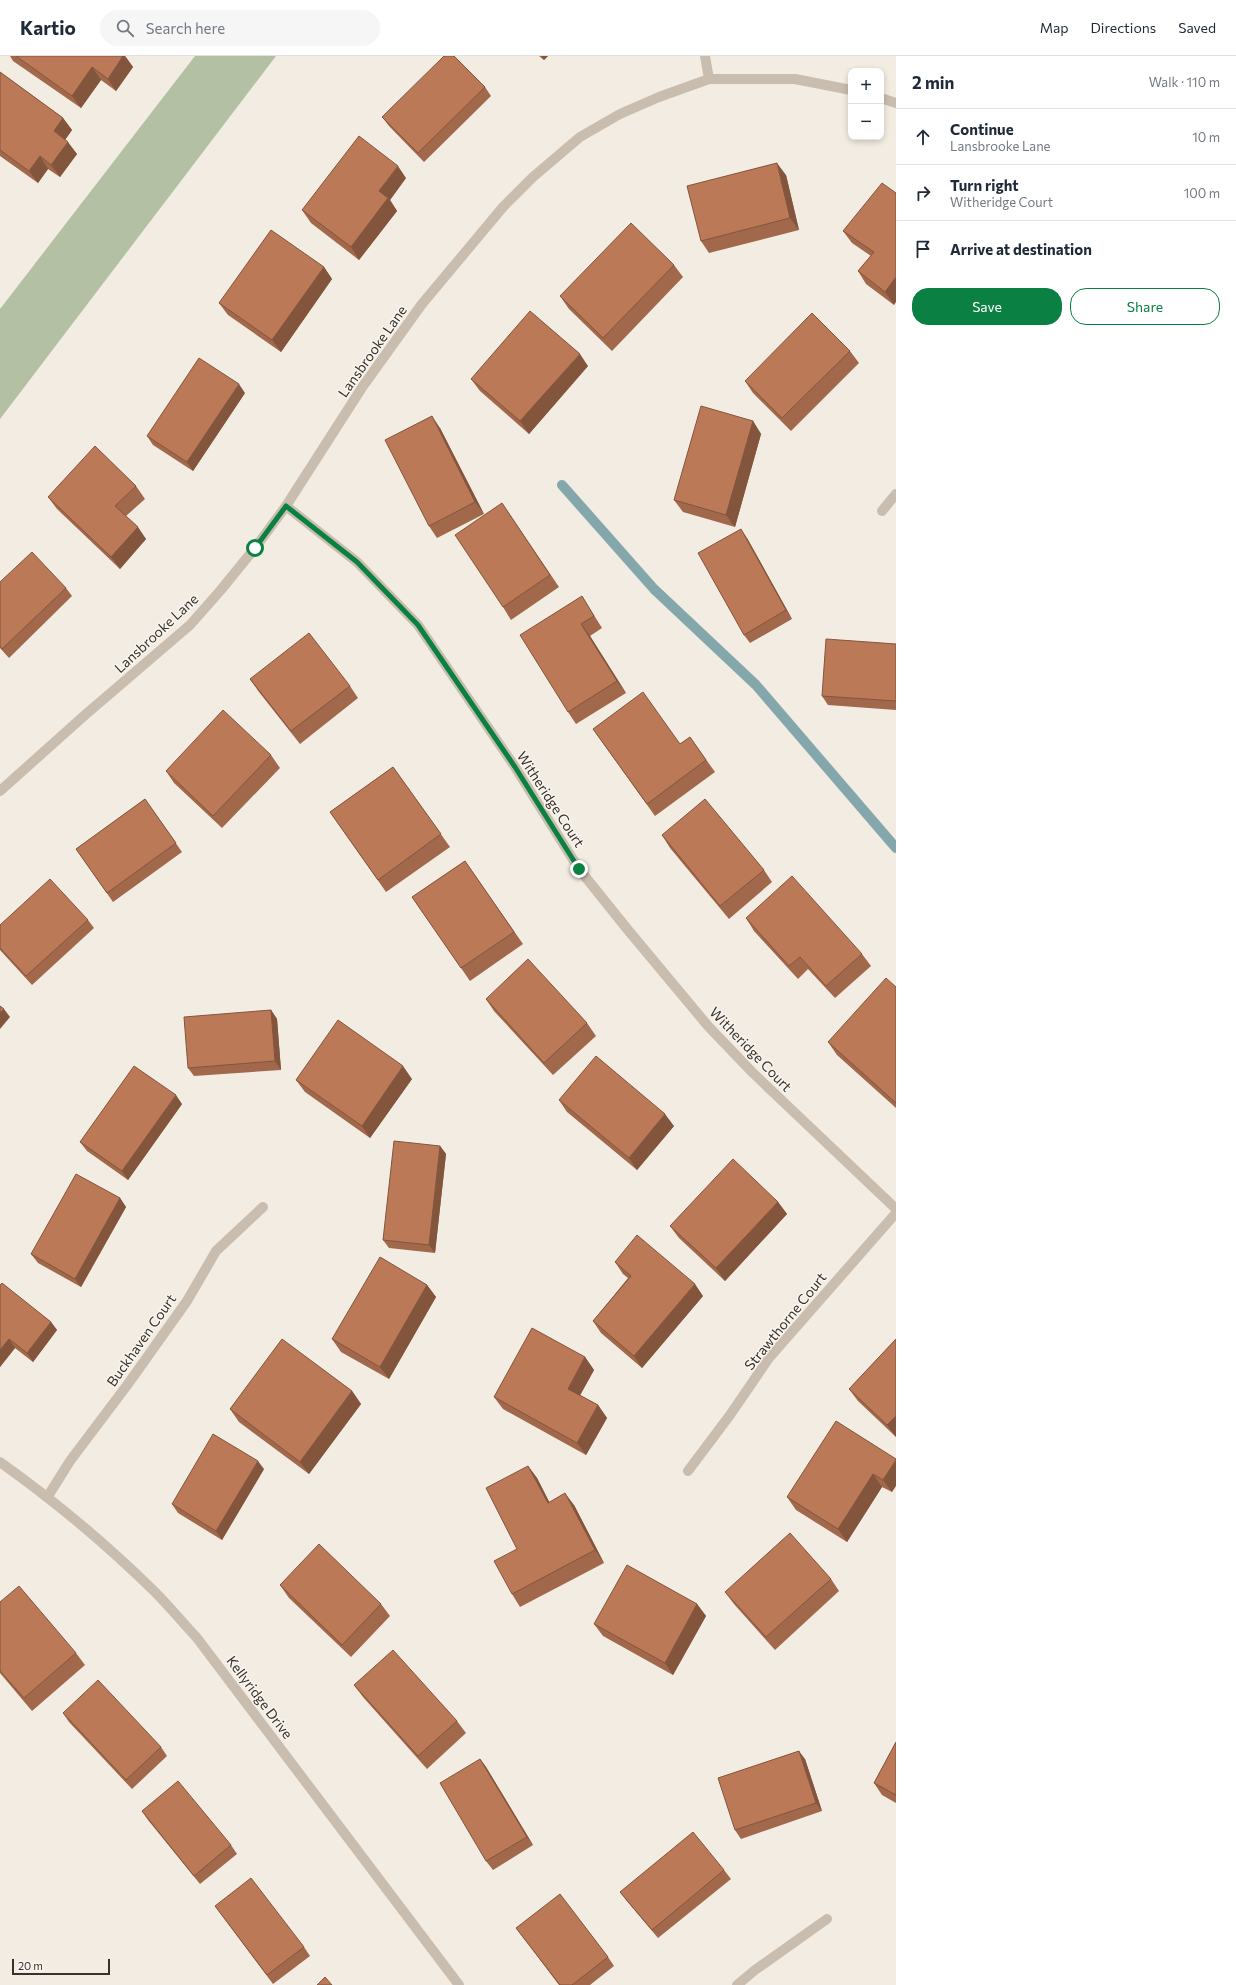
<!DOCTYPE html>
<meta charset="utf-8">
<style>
:root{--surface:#fff;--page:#f6f6f7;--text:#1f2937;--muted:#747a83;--line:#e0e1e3;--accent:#0b8043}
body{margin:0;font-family:Commissioner,sans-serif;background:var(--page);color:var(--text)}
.controls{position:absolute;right:12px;top:12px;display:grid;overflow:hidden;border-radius:8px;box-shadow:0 2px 6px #0003}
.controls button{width:36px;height:36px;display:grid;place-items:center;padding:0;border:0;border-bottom:1px solid var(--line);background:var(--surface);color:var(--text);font:20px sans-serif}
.scale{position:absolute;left:12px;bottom:10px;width:98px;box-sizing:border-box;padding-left:4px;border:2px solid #39312c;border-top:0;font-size:11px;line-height:14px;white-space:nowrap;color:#39312c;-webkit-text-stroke:3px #f9f5ef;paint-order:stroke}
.stop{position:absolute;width:12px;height:12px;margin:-9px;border:3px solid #0b8043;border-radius:50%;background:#fff}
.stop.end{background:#0b8043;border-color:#fff;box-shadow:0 1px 4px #0008}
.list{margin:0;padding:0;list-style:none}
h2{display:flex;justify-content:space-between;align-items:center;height:52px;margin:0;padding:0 16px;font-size:17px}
h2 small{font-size:13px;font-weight:400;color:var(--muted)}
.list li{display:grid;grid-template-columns:26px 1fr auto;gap:12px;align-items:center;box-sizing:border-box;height:56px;padding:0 16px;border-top:1px solid var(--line)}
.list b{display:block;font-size:15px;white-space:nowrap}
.list p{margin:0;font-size:13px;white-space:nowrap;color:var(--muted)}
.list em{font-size:13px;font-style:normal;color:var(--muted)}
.actions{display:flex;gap:8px;padding:12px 16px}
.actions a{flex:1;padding:9px 0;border:1px solid var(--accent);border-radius:16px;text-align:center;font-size:14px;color:var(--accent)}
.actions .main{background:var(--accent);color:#fff}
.icon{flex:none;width:22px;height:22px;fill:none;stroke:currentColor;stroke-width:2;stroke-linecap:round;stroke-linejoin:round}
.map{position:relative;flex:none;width:896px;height:1929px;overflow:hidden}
header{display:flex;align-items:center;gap:24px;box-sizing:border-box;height:56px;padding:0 20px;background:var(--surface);border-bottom:1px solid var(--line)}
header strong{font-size:19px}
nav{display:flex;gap:22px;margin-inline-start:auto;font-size:14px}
.search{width:280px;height:36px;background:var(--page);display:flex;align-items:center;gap:10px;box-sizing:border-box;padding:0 14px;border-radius:22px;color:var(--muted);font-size:15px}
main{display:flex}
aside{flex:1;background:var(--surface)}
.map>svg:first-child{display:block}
</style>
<header>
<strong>Kartio</strong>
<div class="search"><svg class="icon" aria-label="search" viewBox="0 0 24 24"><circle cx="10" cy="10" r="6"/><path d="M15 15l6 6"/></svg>Search here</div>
<nav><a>Map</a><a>Directions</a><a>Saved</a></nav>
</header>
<main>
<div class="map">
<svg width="896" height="1929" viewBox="0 0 896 1929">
<rect width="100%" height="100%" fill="#f2ece2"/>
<path fill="#b3c0a3" d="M195 0H276L0 363V253Z"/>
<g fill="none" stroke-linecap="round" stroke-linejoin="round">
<path stroke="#84a7ac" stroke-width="10" d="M562 429 654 533 756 629 896 792"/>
<path stroke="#c9bdaf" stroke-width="10" d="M705 0 709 23
M881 42 896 47
M286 450 357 506 418 569 515 711 579 813 628 874 708 970 753 1017 896 1153
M882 455 896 438
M0 735 85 659 190 569 220 535 255 492 286 450 363 330 422 248 503 151 533 121 580 81 620 58 659 41 709 23H795L851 34
M0 1406C55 1445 106 1488 154 1535 169 1550 183 1567 197 1582L459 1929
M688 1415 730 1359 769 1302 896 1157
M48 1440 70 1405 128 1328 187 1245 216 1195 263 1151
M737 1929 755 1914 827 1863"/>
</g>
<path fill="#a1684b" d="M10 0H125L133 11 116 35 101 24 81 52 13 5Z
M539 0H548L544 4Z
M0 16 63 62 72 74 65 84 77 98 60 121 48 113 38 127 0 100Z
M485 31 491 40 424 106 389 70 382 61Z
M786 119 799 174 709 197 701 185Z
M406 122 390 144 397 155 359 204 311 167 302 154Z
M896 137 894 249 866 228 858 215 871 200 852 187 843 175Z
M674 209 683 221 612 295 569 253 560 240Z
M324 211 332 223 281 296 228 259 219 247Z
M850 295 859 307 791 375 753 337 745 325Z
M588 310 529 378 480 335 471 323Z
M245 337 193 415 153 389 147 380Z
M753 365 761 378 735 471 683 456 674 444Z
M440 372 484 458 437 482 429 470Z
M136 430 145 443 126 460 146 483 120 513 57 453 48 441Z
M502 447 559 531 511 564 503 551Z
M747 482 792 563 750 587 744 579Z
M0 526 66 532 72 540 9 602 0 592Z
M582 540 602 572 590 580 626 637 576 668 568 656Z
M896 588V654L828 649 822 640Z
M250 623 350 630 358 642 300 688 259 636Z
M593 673 680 688 690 681 715 716 655 760Z
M271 699 280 712 222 772 174 727 166 715Z
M393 711 450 791 386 836 330 756Z
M145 743 182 796 113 846 76 793Z
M662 779 764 814 772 826 729 863 670 792Z
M465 805 523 888 470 925 412 841Z
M746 862 862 898 871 910 835 942 808 913 798 923 754 875Z
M88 864 94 872 32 929 0 894V869Z
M896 931V1052L837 999 828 986Z
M486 943 587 967 596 980 553 1019 494 955Z
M271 954 277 963 281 1014 194 1020 188 1012Z
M412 1023 370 1082 305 1036 296 1024Z
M559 1044 674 1070 637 1114 567 1056Z
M182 1048 128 1124 87 1095 80 1086Z
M440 1090 446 1098 435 1197 389 1192 383 1184Z
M120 1142 126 1151 81 1231 38 1207 31 1198Z
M778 1146 787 1158 725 1225 679 1182 670 1170Z
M615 1206 703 1240 642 1312 601 1277 593 1265 628 1222 623 1218Z
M0 1229 51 1266 57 1274 33 1306 15 1292 0 1311Z
M427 1229 436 1241 389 1323 341 1296 332 1283Z
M896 1283V1381L858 1345 849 1333Z
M585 1301 594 1314 580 1339 598 1349 607 1362 586 1399 503 1353 494 1341Z
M352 1335 361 1348 309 1418 239 1366 230 1353Z
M896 1403 892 1436 882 1431 847 1486 796 1454 787 1441Z
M528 1410 537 1422 549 1446 574 1449 604 1507 520 1551 512 1538Z
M264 1413 222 1484 178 1457 172 1448Z
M831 1523 839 1535 775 1594 734 1548 725 1536Z
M280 1529 381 1548 390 1560 351 1601 289 1542Z
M0 1546 76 1597 85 1609 32 1655 0 1617Z
M697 1548 706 1560 673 1619 603 1580 594 1568Z
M354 1629 457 1665 466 1677 427 1713 363 1641Z
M63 1657 161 1691 167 1700 132 1733 69 1666Z
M896 1686V1747L882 1739 874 1727Z
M480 1703 486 1711 533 1789 493 1814 486 1805Z
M805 1703 822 1755 741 1783 735 1774Z
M142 1755 231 1789 237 1798 200 1828 148 1764Z
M724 1814 731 1823 658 1882 626 1844 620 1836Z
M215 1850 304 1891 310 1900 273 1928Z
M516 1872 608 1901 614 1910 590 1929H559Z"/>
<path fill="#83553d" d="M123 0H125L133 11 116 35 108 23Z
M541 0H548L544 4Z
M92 11 101 24 81 52 72 40Z
M63 62 72 74 62 88 54 75Z
M68 86 77 98 60 121 51 109Z
M40 100 48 113 38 127 29 115Z
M777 107 786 119 799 174 790 162Z
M398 110 406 122 390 144 397 155 359 204 351 191 379 135Z
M324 211 332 223 281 296 272 284Z
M896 221V246L894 249 885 236Z
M580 298 588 310 529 378 520 365Z
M239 328 245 337 193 415 187 406Z
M432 360 440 372 484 458 475 446Z
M753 365 761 378 735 471 726 459Z
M138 471 146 483 120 513 111 501Z
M741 473 747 482 792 563 786 554Z
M581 568 590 580 626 637 617 625Z
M4 953 10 961 0 973V957Z
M271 954 277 963 281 1014 275 1005Z
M403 1010 412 1023 370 1082 362 1070Z
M176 1039 182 1048 128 1124 122 1115Z
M665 1058 674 1070 637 1114 629 1102Z
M440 1090 446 1098 435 1197 429 1189Z
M120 1142 126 1151 81 1231 75 1223Z
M778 1146 787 1158 725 1225 716 1212Z
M695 1228 703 1240 642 1312 634 1300Z
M427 1229 436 1241 389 1323 380 1311Z
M51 1266 57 1274 33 1306 27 1297Z
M9 1283 15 1292 0 1311V1294Z
M585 1301 594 1314 577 1345 568 1333Z
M352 1335 361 1348 309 1418 300 1406Z
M598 1349 607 1362 586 1399 577 1387Z
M896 1360V1381L887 1369Z
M896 1404V1430L892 1436 883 1424Z
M258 1405 264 1413 222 1484 216 1475Z
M528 1410 537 1422 556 1459 548 1447Z
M873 1418 882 1431 847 1486 838 1473Z
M565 1437 574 1449 604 1507 595 1494Z
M697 1548 706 1560 673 1619 665 1607Z
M799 1695 805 1703 822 1755 816 1747Z
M480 1703 486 1711 533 1789 527 1781Z"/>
<path fill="#bb7957" stroke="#83553d" d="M16 0H123L108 23 92 11 72 40Z
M444 0H454L485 31 418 97 382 61Z
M0 16 63 62 54 75 68 86 51 109 40 100 29 115 0 94Z
M359 80 398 110 379 135 388 142 351 191 302 154Z
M777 107 790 162 701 185 687 130Z
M882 127 896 137V221L885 236 858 215 874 196 843 175Z
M631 167 674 209 603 282 560 240Z
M271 174 324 211 272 284 219 247Z
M530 255 580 298 520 365 471 323Z
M812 257 850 295 782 362 745 325Z
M199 302 239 328 187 406 147 380Z
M701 350 753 365 726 459 674 444Z
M432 360 475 446 429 470 385 384Z
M95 390 136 430 115 450 138 471 111 501 48 441Z
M502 447 550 519 503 551 455 479Z
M741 473 786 554 744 579 698 497Z
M32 496 66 532 2 593 0 590V526Z
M582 540 594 560 581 568 617 625 568 656 520 579Z
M309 577 350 630 291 675 250 623Z
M826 583 896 588V645L822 640Z
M643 636 680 688 690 681 706 704 647 748 593 673Z
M223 654 271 699 213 760 166 715Z
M393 711 441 778 378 824 330 756Z
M145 743 176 787 107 837 76 793Z
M705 743 764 814 720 850 662 779Z
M465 805 514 876 461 912 412 841Z
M792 820 862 898 826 930 800 901 789 910 746 862Z
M50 823 88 864 26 920 0 892V869Z
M528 903 587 967 544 1007 486 943Z
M886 922 896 931V1047L828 986Z
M0 950 4 953 0 957Z
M271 954 275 1005 188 1012 184 961Z
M338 964 403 1010 362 1070 296 1024Z
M596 1000 665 1058 629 1102 559 1044Z
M134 1010 176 1039 122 1115 80 1086Z
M394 1085 440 1090 429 1189 383 1184Z
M733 1103 778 1146 716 1212 670 1170Z
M76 1118 120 1142 75 1223 31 1198Z
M637 1179 695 1228 634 1300 593 1265 631 1220 615 1206Z
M380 1201 427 1229 380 1311 332 1283Z
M2 1227 51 1266 27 1297 9 1283 0 1294V1229Z
M532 1272 585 1301 568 1333 598 1349 577 1387 494 1341Z
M282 1283 352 1335 300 1406 230 1353Z
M896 1283V1360L887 1369 849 1333Z
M836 1365 896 1403V1404L883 1424 873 1418 838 1473 787 1441Z
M213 1378 258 1405 216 1475 172 1448Z
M528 1410 548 1447 565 1437 595 1494 512 1538 494 1505 517 1493 486 1432Z
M790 1477 831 1523 766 1581 725 1536Z
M319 1488 381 1548 342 1589 280 1529Z
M627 1509 697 1548 665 1607 594 1568Z
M19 1530 76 1597 24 1642 0 1615V1546Z
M393 1594 457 1665 418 1700 354 1629Z
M98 1624 161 1691 126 1724 63 1657Z
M896 1686V1739L874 1727Z
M799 1695 816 1747 735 1774 718 1722Z
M480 1703 527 1781 486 1805 440 1727Z
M178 1725 231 1789 194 1820 142 1755Z
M693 1776 724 1814 652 1874 620 1836Z
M251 1822 304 1891 267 1919 215 1850Z
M560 1838 608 1901 572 1929H560L516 1872Z
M325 1921 332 1929H317Z"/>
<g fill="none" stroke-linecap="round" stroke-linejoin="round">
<path stroke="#0b8043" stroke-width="5" d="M255 492 286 450 357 506 418 569 515 711 579 813"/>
</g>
<g text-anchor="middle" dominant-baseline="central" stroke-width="3" stroke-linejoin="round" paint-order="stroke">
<g font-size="14" fill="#39312c" stroke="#f9f5ef">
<text transform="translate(372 295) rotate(-55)">Lansbrooke Lane</text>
<text transform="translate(156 577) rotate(-43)">Lansbrooke Lane</text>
<text transform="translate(551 743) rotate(57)">Witheridge Court</text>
<text transform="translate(751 993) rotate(46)">Witheridge Court</text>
<text transform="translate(785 1265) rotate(-51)">Strawthorne Court</text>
<text transform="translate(141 1284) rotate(-55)">Buckhaven Court</text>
<text transform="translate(260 1641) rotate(53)">Kellyridge Drive</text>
</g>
</g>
</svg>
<div class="controls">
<button>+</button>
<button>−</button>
</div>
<div class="scale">20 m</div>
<div class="stop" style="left:255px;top:492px"></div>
<div class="stop end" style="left:579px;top:813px"></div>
</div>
<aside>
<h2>2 min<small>Walk · 110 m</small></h2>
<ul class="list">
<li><svg class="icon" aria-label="ahead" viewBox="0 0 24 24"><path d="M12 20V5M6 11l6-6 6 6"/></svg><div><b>Continue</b><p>Lansbrooke Lane</p></div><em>10 m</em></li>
<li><svg class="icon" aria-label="right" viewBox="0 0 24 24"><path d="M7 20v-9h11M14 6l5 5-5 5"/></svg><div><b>Turn right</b><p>Witheridge Court</p></div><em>100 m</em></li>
<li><svg class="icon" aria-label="arrive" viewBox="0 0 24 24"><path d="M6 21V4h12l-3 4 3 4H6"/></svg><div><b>Arrive at destination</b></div></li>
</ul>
<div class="actions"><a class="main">Save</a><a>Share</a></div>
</aside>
</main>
